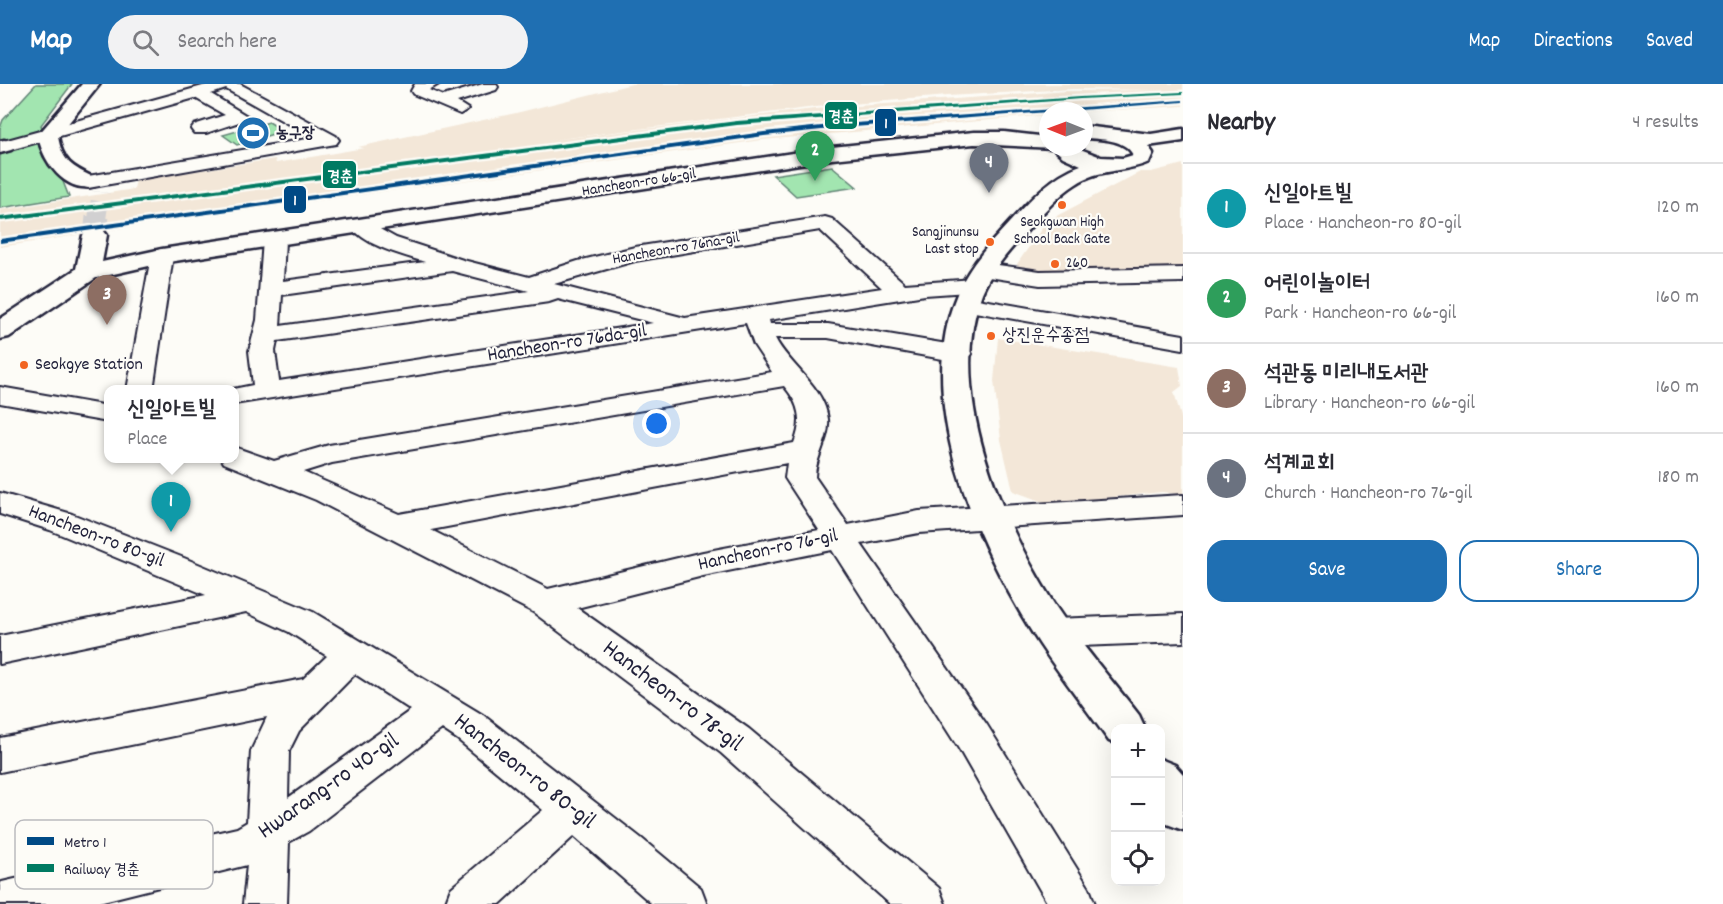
<!DOCTYPE html>
<meta charset="utf-8">
<style>
:root{--surface:#fff;--page:#f2f2f3;--text:#2b2b33;--muted:#7c7c81;--line:#e1e1e2;--accent:#1f6fb2}
body{margin:0;font-family:Dekko,"Poor Story",sans-serif;background:var(--page);color:var(--text)}
.controls{position:absolute;right:18px;bottom:18px;display:grid;overflow:hidden;border-radius:12px;box-shadow:0 6px 24px #0002}
.controls button{width:54px;height:54px;display:grid;place-items:center;padding:0;border:0;border-bottom:2px solid var(--line);background:var(--surface);color:var(--text);font:30px sans-serif}
.compass{position:absolute;left:1039px;top:18px;width:54px;height:54px;border-radius:50%;background:var(--surface);box-shadow:0 6px 24px #0002;rotate:271deg}
.you{position:absolute;left:657px;top:340px;width:21px;height:21px;margin:-15px;border:4px solid #fff;border-radius:50%;background:#1a73e8;box-shadow:0 0 0 9px #1a73e833}
.badge{display:grid;place-items:center;width:39px;height:39px;border-radius:50%;background:var(--accent);color:#fff;font-size:20px;font-weight:700}
.pin{position:absolute;translate:-50% -50px;filter:drop-shadow(0 2px 3px #0008)}
.pin::after{content:'';position:absolute;top:32px;width:21px;height:18px;background:inherit;clip-path:polygon(0 0,100% 0,50% 100%)}
.popup{position:absolute;left:104px;top:301px;width:135px;height:78px;box-sizing:border-box;display:grid;place-content:center;border-radius:12px;background:var(--surface);filter:drop-shadow(0 2px 4px #0005);font-size:20px;white-space:nowrap;color:var(--muted)}
.popup b{font-size:22px;color:var(--text)}
.popup::after{content:'';position:absolute;left:50%;top:100%;margin-left:-12px;border:12px solid transparent;border-top-color:var(--surface)}
.list{margin:0;padding:0;list-style:none}
h2{display:flex;justify-content:space-between;align-items:center;height:78px;margin:0;padding:0 24px;font-size:26px}
h2 small{font-size:20px;font-weight:400;color:var(--muted)}
.list li{display:grid;grid-template-columns:39px 1fr auto;gap:18px;align-items:center;box-sizing:border-box;height:90px;padding:0 24px;border-top:2px solid var(--line)}
.list b{display:block;font-size:22px;white-space:nowrap}
.list p{margin:0;font-size:20px;white-space:nowrap;color:var(--muted)}
.list em{font-size:20px;font-style:normal;color:var(--muted)}
.actions{display:flex;gap:12px;padding:18px 24px}
.actions a{flex:1;padding:14px 0;border:2px solid var(--accent);border-radius:18px;text-align:center;font-size:21px;color:var(--accent)}
.actions .main{background:var(--accent);color:#fff}
.icon{flex:none;width:33px;height:33px;fill:none;stroke:currentColor;stroke-width:2;stroke-linecap:round;stroke-linejoin:round}
.map{position:relative;flex:none;width:1183px;height:820px;overflow:hidden}
header{display:flex;align-items:center;gap:36px;box-sizing:border-box;height:84px;padding:0 30px;background:var(--accent);color:#fff}
header strong{font-size:28px}
nav{display:flex;gap:33px;margin-inline-start:auto;font-size:21px}
.search{width:420px;height:54px;background:var(--page);display:flex;align-items:center;gap:15px;box-sizing:border-box;padding:0 21px;border-radius:33px;color:var(--muted);font-size:22px}
main{display:flex}
aside{flex:1;background:var(--surface)}
.map>svg:first-child{display:block}
</style>
<header>
<strong>Map</strong>
<div class="search"><svg class="icon" aria-label="search" viewBox="0 0 24 24"><circle cx="10" cy="10" r="6"/><path d="M15 15l6 6"/></svg>Search here</div>
<nav><a>Map</a><a>Directions</a><a>Saved</a></nav>
</header>
<main>
<div class="map">
<svg width="1183" height="820" viewBox="0 0 1183 820">
<rect width="100%" height="100%" fill="#fdfcf7"/>
<filter id="ink" filterUnits="userSpaceOnUse"><feTurbulence type="fractalNoise" baseFrequency=".0167" numOctaves="2"/><feDisplacementMap in="SourceGraphic" scale="12" xChannelSelector="R" yChannelSelector="G"/><feConvolveMatrix kernelMatrix="1 2 1 2 8 2 1 2 1" color-interpolation-filters="sRGB"/></filter>
<g filter="url(#ink)">
<path fill="#f3e7d8" fill-rule="evenodd" d="M632 0H1183V22L1084 28 1048 27V31L762 56 149 140 0 163V126L134 105 136 96 275 75 276 79 364 64 358 63 516 29ZM1073 5 1160 6 1067 7 814 25 543 57 816 23 947 12Z
M1183 80V183L1019 186 1017 180 1047 137 1140 88H1151Z
M998 254 1179 283 1182 302 1174 308 1183 340V411L1162 408 1049 420 1013 407 1001 356 994 297Z"/>
<path fill="#a2e5b0" stroke="#628476" stroke-width="1.5" d="M36 0H72L41 41 69 113 0 124V44L3 36Z
M269 38 283 47 237 61 223 51Z
M832 82 857 103 796 112 773 91Z"/>
<g fill="none" stroke-linecap="round" stroke-linejoin="round">
<path stroke="#d1d0d1" stroke-width="18" stroke-dasharray="18 9" stroke-linecap="butt" d="M97 135 101 108"/>
<path stroke="#d1d0d1" stroke-width="23" stroke-dasharray="23 12" stroke-linecap="butt" d="M95 151 97 133"/>
<defs>
<path id="street" d="M210 0H240L336 52 339 56 336 60 330 61 88 104 81 102 78 98 81 94 88 92 313 54 226 5 211 10 247 32 245 36 206 49H194L191 45 194 41 225 31 195 14 10 66H0V58Z
M415 0H439L429 6 443 12 483 0H496L498 3 496 6 457 18 468 25 460 30 413 10 411 7Z
M825 133 832 135 905 200 974 195 982 197 985 202 982 207 925 211 769 236 770 240H828L959 262 968 265 972 270 968 275 959 278 828 254H775C789 282 824 302 828 335 830 355 815 373 815 393L848 441 919 427 1183 411V431L919 449 861 460 987 641 1089 804 1095 820H1048L959 665 832 466 703 492 577 524 749 645 939 804 945 820H890L721 669 533 528 316 416 224 379 221 374H234V363L274 377 329 361 772 288 754 261 746 239 234 320V306H228L253 301 249 267 257 236 263 156 266 151 274 150 282 151 285 156 283 197 425 178C403 171 365 162 352 143L355 139 362 137 369 139 396 154 463 176 529 193 578 177 635 163ZM820 146 882 204 685 234 554 200 635 177ZM452 187 529 207 280 242 282 211ZM558 215 653 239 279 297 275 267 277 257 549 218ZM784 302C800 321 803 337 794 359L399 430 303 388 332 379ZM787 379 785 394 819 446 703 468 548 505 431 446Z
M162 165 170 167 173 172 153 306H127L151 172 154 167Z
M984 179 1040 187 1183 184V198L1040 201 976 191 973 186 976 181Z
M966 213 1183 251V265L958 225 954 220 958 215Z
M0 303 108 322V338L0 319Z
M0 409 72 430 184 474 313 528 483 631 641 754 701 804 707 820H652L574 752 500 820H445L451 804 543 726 457 655 442 645 309 747 289 758 287 820H243L247 781 91 820H0V799L2 798 237 744 247 738 251 667 267 633 0 688V654L303 595 327 572 289 548 246 528 0 580V552L206 511 50 446 0 430ZM355 590 411 626 288 714 289 667 299 647Z
M1183 530V558L1054 563 1042 559 1037 549 1042 539 1054 535Z"/>
<path id="secondary" d="M82 0H100L58 52C62 78 72 83 95 94L99 98 95 102C65 110 42 77 38 51Z
M1084 42 1151 50 1183 45V57L1148 62 1153 69 1149 78C1125 89 1099 84 1076 100 1057 112 1042 130 1027 147 1010 166 992 185 982 209 945 308 1002 440 1056 523 1081 561 1111 595 1139 631L1145 644H1116V659L1109 657C1083 620 1054 584 1030 545 975 455 913 316 957 210 966 188 982 168 998 151 1022 125 1047 93 1081 81L1063 73 1053 64 974 60 832 75 162 179 96 194 9 253 0 255V235L76 185 83 151 87 146 95 144 103 146 107 151 102 178 162 165 832 63 974 48H1004L1048 53V63H1075L1101 73 1123 74 1133 71C1125 55 1100 55 1084 54Z
M4 56 11 58 14 62 11 66 0 69V57Z
M1160 675 1175 681 1183 690V746L1167 740 1160 731Z"/>
</defs>
<use href="#street" stroke="#22223b" stroke-width="4"/>
<use href="#secondary" stroke="#22223b" stroke-width="5"/>
<use href="#street" fill="#fdfcf7" fill-rule="evenodd"/>
<use href="#secondary" fill="#fdfcf7" fill-rule="evenodd"/>
<defs>
<path id="rail-1" d="M1183 8V10L1080 15 737 41 0 137V133L737 37 1080 13Z"/>
</defs>
<use href="#rail-1" stroke="#fdfcf7" stroke-width="5"/>
<use href="#rail-1" fill="#007a62" fill-rule="evenodd"/>
<defs>
<path id="metro-1" d="M1183 16V18L1067 27H1048V28L841 44 764 52 0 159V155L764 48 841 40Z"/>
</defs>
<use href="#metro-1" stroke="#fdfcf7" stroke-width="5"/>
<use href="#metro-1" fill="#004a85" fill-rule="evenodd"/>
</g>
</g>
<defs>
<symbol id="stadium-disc" viewBox="-11 -11 22 22"><circle r="9.5" fill="#1f6fb2" stroke="#fdfcf7"/><path d="M0-5a6.5 5 0 1 0 0 10a6.5 5 0 1 0 0-10ZM-3.5-1.8h7v3.6h-7Z" fill="#fff"/></symbol>
</defs>
<g fill-rule="evenodd">
<use href="#stadium-disc" x="234" y="30" width="38" height="38"/>
</g>
<g fill="#f26522" stroke="#fdfcf7" stroke-width="2">
<circle cx="1062" cy="121" r="5"/>
<circle cx="990" cy="158" r="5"/>
<circle cx="1055" cy="180" r="5"/>
<circle cx="991" cy="252" r="5"/>
<circle cx="24" cy="281" r="5"/>
</g>
<g text-anchor="middle" dominant-baseline="central" stroke-width="4.5" stroke-linejoin="round" paint-order="stroke">
<g font-size="15" fill="#22223b" stroke="#fdfcf7">
<text x="1062" y="139">Seokgwan High<tspan x="1062" dy="17">School Back Gate</tspan></text>
<text x="979" y="149" text-anchor="end">Sangjinunsu<tspan x="979" dy="17">Last stop</tspan></text>
<text x="1066" y="180" text-anchor="start">260</text>
</g>
<g font-size="16" font-weight="bold" fill="#22223b" stroke="#fdfcf7" text-anchor="start">
<text x="276" y="49">농구장</text>
</g>
<g font-size="16" fill="#22223b" stroke="#fdfcf7">
<text transform="translate(639 99) rotate(-9)">Hancheon-ro 66-gil</text>
<text transform="translate(676 165) rotate(-10)">Hancheon-ro 76na-gil</text>
</g>
<g font-size="18" fill="#22223b" stroke="#fdfcf7" text-anchor="start">
<text x="1002" y="252">상진운수종점</text>
<text x="35" y="281">Seokgye Station</text>
</g>
<g font-size="20" fill="#22223b" stroke="#fdfcf7">
<text transform="translate(567 260) rotate(-9)">Hancheon-ro 76da-gil</text>
<text transform="translate(96 453) rotate(21)">Hancheon-ro 80-gil</text>
<text transform="translate(768 467) rotate(-12)">Hancheon-ro 76-gil</text>
</g>
<g font-size="24" fill="#22223b" stroke="#fdfcf7">
<text transform="translate(672 613) rotate(37)">Hancheon-ro 78-gil</text>
<text transform="translate(524 688) rotate(38)">Hancheon-ro 80-gil</text>
<text transform="translate(329 703) rotate(-35)">Hwarang-ro 40-gil</text>
</g>
</g>
<rect x="15" y="736" width="198" height="69" rx="9" fill="#fdfcf7" stroke="#bbbbbf" stroke-width="1.5"/>
<rect x="27" y="753" width="27" height="8" fill="#004a85"/>
<rect x="27" y="780" width="27" height="8" fill="#007a62"/>
<g font-size="16" fill="#22223b">
<text x="64" y="763">Metro 1</text>
<text x="64" y="790">Railway 경춘</text>
</g>
<g stroke="#fdfcf7" stroke-width="2">
<rect x="824" y="17" width="34" height="29" rx="6" fill="#007a62"/>
<rect x="874" y="24" width="23" height="29" rx="6" fill="#004a85"/>
<rect x="322" y="76" width="35" height="29" rx="6" fill="#007a62"/>
<rect x="283" y="101" width="24" height="29" rx="6" fill="#004a85"/>
</g>
<g font-size="16" text-anchor="middle" font-weight="bold" fill="#fff">
<text x="841" y="37">경춘</text>
<text x="886" y="44">1</text>
<text x="340" y="97">경춘</text>
<text x="295" y="121">1</text>
</g>
</svg>
<div class="controls">
<button>+</button>
<button>−</button>
<button><svg class="icon" aria-label="locate" viewBox="0 0 24 24"><circle cx="12" cy="12" r="6"/><path d="M12 2v4M12 18v4M2 12h4M18 12h4"/></svg></button>
</div>
<svg class="compass" viewBox="-18 -18 36 36"><path d="M0-13l5 13h-10z" fill="#e53935"/><path d="M0 13l5-13h-10z" fill="#7c7c81"/></svg>
<div class="you"></div>
<div class="pin badge" style="left:171px;top:448px;background:#0f9aa8">1</div>
<div class="popup"><b>신일아트빌</b>Place</div>
<div class="pin badge" style="left:815px;top:97px;background:#2e9e5b">2</div>
<div class="pin badge" style="left:107px;top:241px;background:#8d6e63">3</div>
<div class="pin badge" style="left:989px;top:109px;background:#6b7280">4</div>
</div>
<aside>
<h2>Nearby<small>4 results</small></h2>
<ul class="list">
<li><span class="badge" style="background:#0f9aa8">1</span><div><b>신일아트빌</b><p>Place · Hancheon-ro 80-gil</p></div><em>120 m</em></li>
<li><span class="badge" style="background:#2e9e5b">2</span><div><b>어린이놀이터</b><p>Park · Hancheon-ro 66-gil</p></div><em>160 m</em></li>
<li><span class="badge" style="background:#8d6e63">3</span><div><b>석관동 미리내도서관</b><p>Library · Hancheon-ro 66-gil</p></div><em>160 m</em></li>
<li><span class="badge" style="background:#6b7280">4</span><div><b>석계교회</b><p>Church · Hancheon-ro 76-gil</p></div><em>180 m</em></li>
</ul>
<div class="actions"><a class="main">Save</a><a>Share</a></div>
</aside>
</main>
